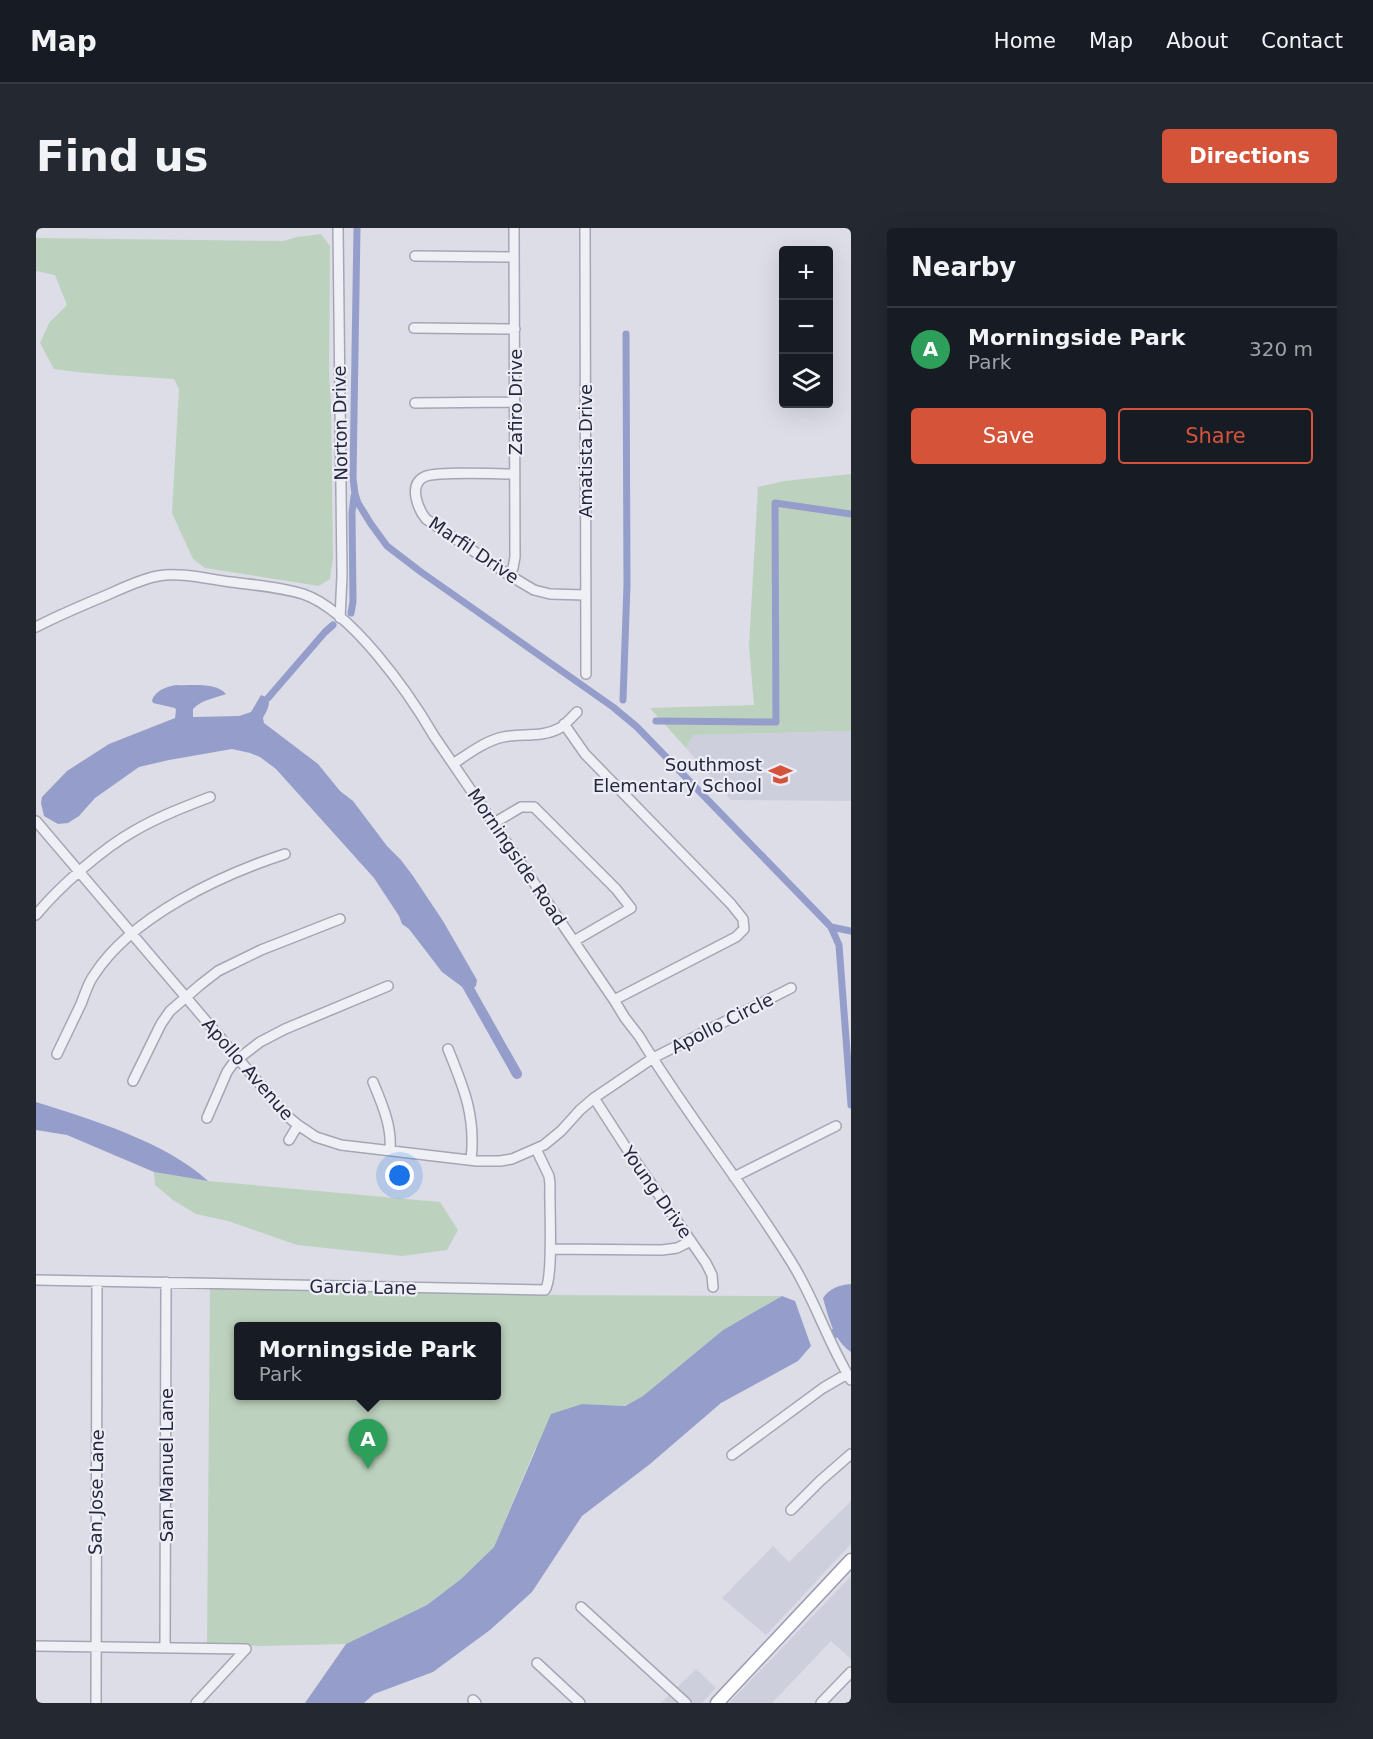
<!DOCTYPE html>
<meta charset="utf-8">
<style>
:root{--surface:#171b24;--page:#242831;--text:#f1f3f6;--muted:#9ea1a6;--line:#363941;--accent:#d45339}
body{margin:0;font-family:"DejaVu Sans",sans-serif;background:var(--page);color:var(--text)}
.controls{position:absolute;right:18px;top:18px;display:grid;overflow:hidden;border-radius:6px;box-shadow:0 6px 24px #0002}
.controls button{width:54px;height:54px;display:grid;place-items:center;padding:0;border:0;border-bottom:2px solid var(--line);background:var(--surface);color:var(--text);font:30px sans-serif}
.you{position:absolute;left:364px;top:948px;width:21px;height:21px;margin:-15px;border:4px solid #fff;border-radius:50%;background:#1a73e8;box-shadow:0 0 0 9px #1a73e833}
.badge{display:grid;place-items:center;width:39px;height:39px;border-radius:50%;background:var(--accent);color:#fff;font-size:20px;font-weight:700}
.pin{position:absolute;translate:-50% -50px;filter:drop-shadow(0 2px 3px #0008)}
.pin::after{content:'';position:absolute;top:32px;width:21px;height:18px;background:inherit;clip-path:polygon(0 0,100% 0,50% 100%)}
.popup{position:absolute;left:198px;top:1094px;width:267px;height:78px;box-sizing:border-box;display:grid;place-content:center;border-radius:6px;background:var(--surface);filter:drop-shadow(0 2px 4px #0005);font-size:20px;white-space:nowrap;color:var(--muted)}
.popup b{font-size:22px;color:var(--text)}
.popup::after{content:'';position:absolute;left:50%;top:100%;margin-left:-12px;border:12px solid transparent;border-top-color:var(--surface)}
.list{margin:0;padding:0;list-style:none}
h2{display:flex;justify-content:space-between;align-items:center;height:78px;margin:0;padding:0 24px;font-size:26px}
h2 small{font-size:20px;font-weight:400;color:var(--muted)}
.list li{display:grid;grid-template-columns:39px 1fr auto;gap:18px;align-items:center;box-sizing:border-box;height:84px;padding:0 24px;border-top:2px solid var(--line)}
.list b{display:block;font-size:22px;white-space:nowrap}
.list p{margin:0;font-size:20px;white-space:nowrap;color:var(--muted)}
.list em{font-size:20px;font-style:normal;color:var(--muted)}
.actions{display:flex;gap:12px;padding:18px 24px}
.actions a{flex:1;padding:14px 0;border:2px solid var(--accent);border-radius:6px;text-align:center;font-size:21px;color:var(--accent)}
.actions .main{background:var(--accent);color:#fff}
.icon{flex:none;width:33px;height:33px;fill:none;stroke:currentColor;stroke-width:2;stroke-linecap:round;stroke-linejoin:round}
.map{position:relative;flex:none;width:815px;height:1475px;overflow:hidden;border-radius:6px}
header{display:flex;align-items:center;gap:36px;box-sizing:border-box;height:84px;padding:0 30px;background:var(--surface);border-bottom:2px solid var(--line)}
header strong{font-size:28px}
nav{display:flex;gap:33px;margin-inline-start:auto;font-size:21px}
.intro{display:flex;align-items:center;justify-content:space-between;box-sizing:border-box;height:144px;padding:0 36px}
h1{margin:0;font-size:42px}
.button{padding:15px 27px;border-radius:6px;background:var(--accent);color:#fff;font-size:21px;font-weight:700}
main{display:flex;gap:36px;padding:0 36px}
aside{flex:1;background:var(--surface);border-radius:6px;box-shadow:0 6px 24px #0002}
.map>svg:first-child{display:block}
</style>
<header>
<strong>Map</strong>
<nav><a>Home</a><a>Map</a><a>About</a><a>Contact</a></nav>
</header>
<div class="intro"><h1>Find us</h1><a class="button">Directions</a></div>
<main>
<div class="map">
<svg width="815" height="1475" viewBox="0 0 815 1475">
<rect width="100%" height="100%" fill="#dcdde7"/>
<path fill="#cecfdc" d="M815 503V573L695 572 650 520 657 507Z
M815 1273V1316L730 1407 686 1370 737 1318 753 1334Z
M815 1348V1431L795 1413 736 1475H693Z
M660 1441 680 1460 666 1475H625Z"/>
<path fill="#bdd2be" fill-rule="evenodd" d="M285 6 294 18 293 144 295 177 297 330 294 351 283 358 169 340 157 331 136 285 143 161 138 151C98 148 58 147 18 141L4 115 13 95 31 77 19 47 0 43V10L247 13 261 9Z
M815 246V503L657 507 650 520 614 480 718 477 713 418 722 259 749 253Z
M118 944 172 953 404 974 422 1002 411 1022 366 1028 261 1017 192 993 160 986 137 972 119 957Z
M174 1060 520 1067 746 1068 687 1102 607 1168 588 1178 546 1176 499 1221 458 1319 425 1351 391 1377 310 1416 223 1418 171 1415ZM203 1098H461V1168H203Z"/>
<path fill="#959eca" d="M140 457C156 458 180 454 190 466 179 470 165 472 157 481V489L203 488 215 484 225 467 232 470C235 477 230 484 227 490L228 495 282 536 304 563 317 573 351 618 365 632 377 648 407 693 441 752 440 758 433 764 406 744 373 701 366 696 363 688 338 650 240 541 224 529 214 525 196 521 133 532 103 539 59 570 43 588 32 595 22 596 8 588 5 575 6 569 31 543 73 516 139 490 140 482 139 480 117 475 116 472C120 462 130 459 140 457Z
M0 874C54 891 130 914 172 953L118 944 31 907 0 902Z
M815 1056V1124C798 1113 792 1088 787 1070 794 1060 803 1057 815 1056Z
M746 1068 759 1073 775 1118 762 1133 685 1175 614 1236 546 1288 496 1364 454 1402 397 1444 338 1466 328 1475H269L310 1416 391 1377 425 1351 458 1319 515 1186 546 1176 589 1178 607 1168 687 1102Z"/>
<g fill="none" stroke-linecap="round" stroke-linejoin="round">
<path stroke="#959eca" stroke-width="7" d="M321 0 317 250 319 266 322 275 335 296 351 318 385 344 577 479 601 499 795 699 803 717 815 877
M315 385 317 374 316 285 318 268
M232 470 289 404 297 397
M587 472 591 357 590 106
M620 493 740 494 739 275 815 286
M795 699 815 703"/>
<path stroke="#959eca" stroke-width="10" d="M428 752 481 846
M797 1106 815 1098"/>
<defs>
<path id="minor" d="M302 0 306 348 304 390
M549 0 550 446
M379 28 478 29
M378 100 479 101
M379 175 479 174
M479 246C461 246 400 243 388 249 372 257 382 281 390 291L473 347 498 362 514 366 549 367
M473 347 477 340 479 329 478 0
M0 399C23 387 47 377 71 367 87 360 105 351 122 348 145 344 171 351 195 354 218 357 244 359 267 366 315 382 373 465 398 508L578 772 589 790 603 808C650 886 708 957 756 1035 779 1072 792 1115 815 1152
M528 496 549 526 695 676 707 691 708 701 700 709 578 772
M417 536C432 526 449 513 467 509 486 505 506 510 524 500 530 496 536 489 541 484
M0 593 251 888 262 897 280 909 305 917 441 933H464L476 931 508 917 525 903 544 882 558 870 617 830 755 760
M458 595 485 579H498L580 661 595 680 538 713
M0 687C23 659 66 621 98 603 122 589 148 579 174 569
M412 821C428 860 440 889 435 932
M21 826C29 809 37 793 45 776 49 766 52 755 58 747 96 688 185 647 249 626
M97 853 125 796 134 783 164 757 182 743 225 722 304 691
M337 854C346 876 356 898 354 922
M558 870 589 918 670 1035 676 1047 677 1059
M171 890 191 844 198 834 224 814 249 801 352 758
M253 912 262 897
M698 949 800 898
M514 1021 626 1022 641 1020 655 1013
M0 1052 509 1062C518 1050 513 976 514 956L513 948 500 921
M696 1227 787 1160 811 1146
M755 1282 784 1253 815 1226
M545 1379 650 1475
M0 1418 210 1421
M129 1420 130 1054
M501 1435 544 1475
M437 1472 440 1475
M60 1475 61 1054
M160 1475 210 1421
M785 1475 815 1444"/>
<path id="major" d="M681 1475 815 1332"/>
</defs>
<use href="#minor" stroke="#a5a6b4" stroke-width="12"/>
<use href="#major" stroke="#9b9db4" stroke-width="15"/>
<use href="#minor" stroke="#eff0f6" stroke-width="9"/>
<use href="#major" stroke="#fff" stroke-width="12"/>
</g>
<defs>
<symbol id="school-bare" viewBox="-9 -9 18 18"><path d="M0-5L7-2L0 1L-7-2ZM-4 1L0 2.5L4 1V4Q0 6-4 4Z" fill="#d45339" stroke="#ecedf5" stroke-width="2.5" paint-order="stroke"/></symbol>
</defs>
<g fill-rule="evenodd">
<use href="#school-bare" x="728" y="530" width="33" height="33"/>
</g>
<g text-anchor="middle" dominant-baseline="central" stroke-width="4.5" stroke-linejoin="round" paint-order="stroke">
<g font-size="18" fill="#25273e" stroke="#ecedf5">
<text transform="translate(479 174) rotate(-90)">Zafiro Drive</text>
<text transform="translate(304 195) rotate(-91)">Norton Drive</text>
<text transform="translate(549 223) rotate(-90)">Amatista Drive</text>
<text transform="translate(438 322) rotate(34)">Marfil Drive</text>
<text transform="translate(481 629) rotate(56)">Morningside Road</text>
<text transform="translate(686 795) rotate(-27)">Apollo Circle</text>
<text transform="translate(212 841) rotate(49)">Apollo Avenue</text>
<text transform="translate(621 964) rotate(55)">Young Drive</text>
<text transform="translate(327 1059) rotate(1)">Garcia Lane</text>
<text transform="translate(130 1237) rotate(-90)">San Manuel Lane</text>
<text transform="translate(60 1264) rotate(-89)">San Jose Lane</text>
</g>
<g font-size="18" fill="#25273e" stroke="#ecedf5" text-anchor="end">
<text x="726" y="536">Southmost<tspan x="726" dy="21">Elementary School</tspan></text>
</g>
</g>
</svg>
<div class="controls">
<button>+</button>
<button>−</button>
<button><svg class="icon" aria-label="layers" viewBox="0 0 24 24"><path d="M12 4l9 5-9 5-9-5zM3 14l9 5 9-5"/></svg></button>
</div>
<div class="you"></div>
<div class="pin badge" style="left:332px;top:1241px;background:#2e9e5b">A</div>
<div class="popup"><b>Morningside Park</b>Park</div>
</div>
<aside>
<h2>Nearby<small></small></h2>
<ul class="list">
<li><span class="badge" style="background:#2e9e5b">A</span><div><b>Morningside Park</b><p>Park</p></div><em>320 m</em></li>
</ul>
<div class="actions"><a class="main">Save</a><a>Share</a></div>
</aside>
</main>
